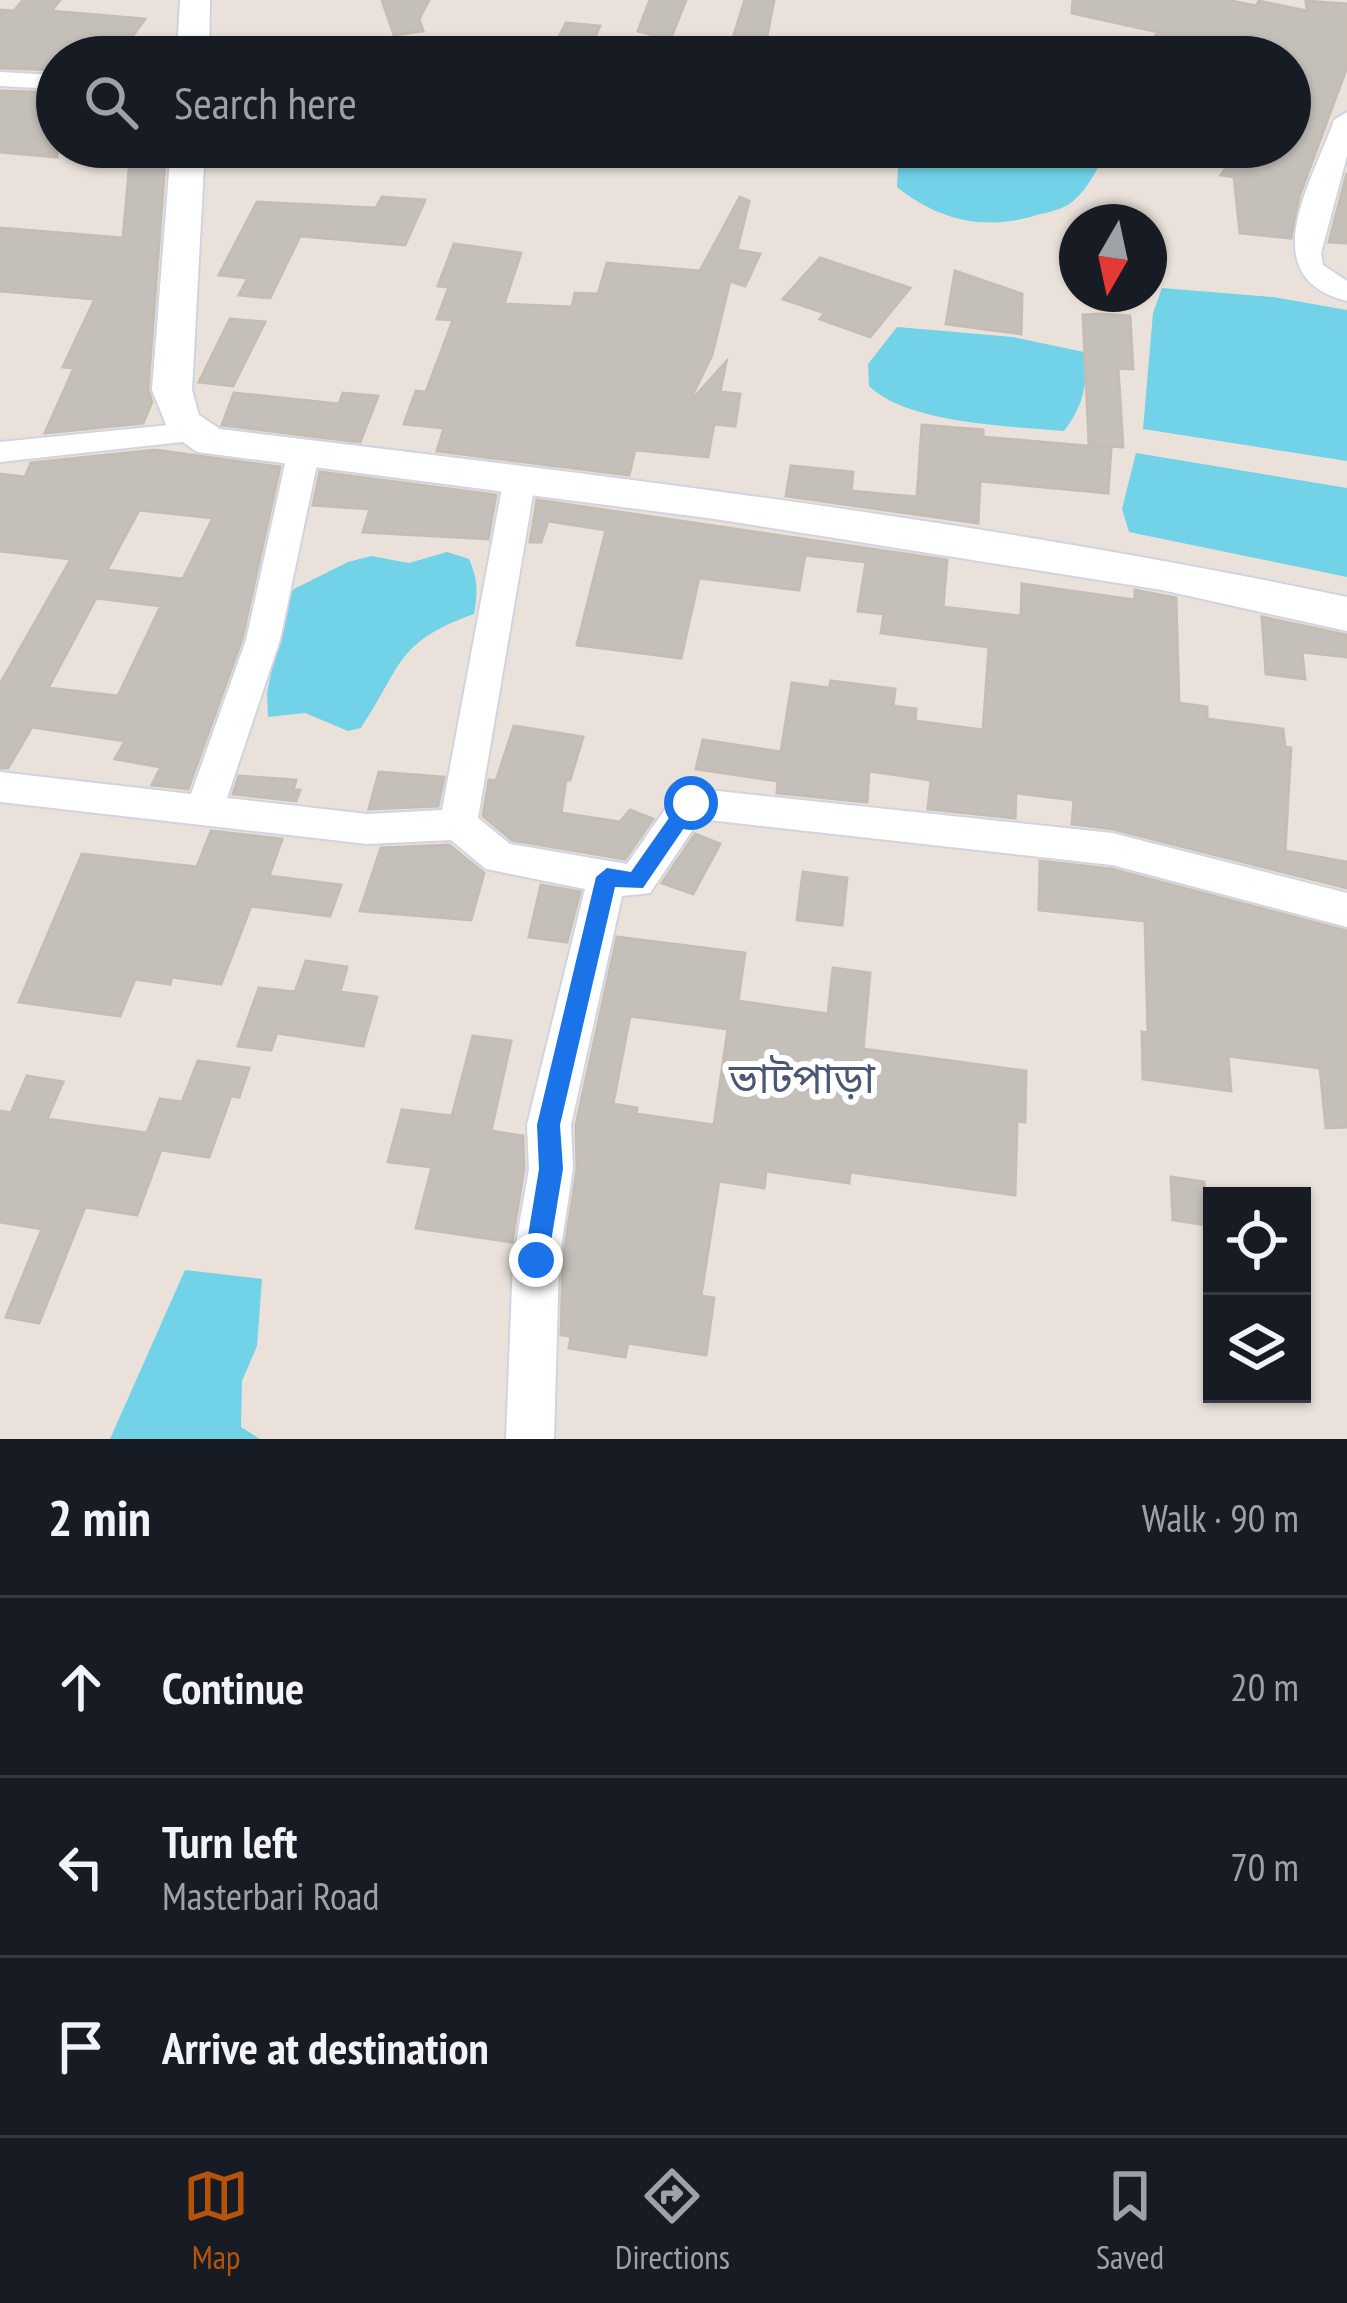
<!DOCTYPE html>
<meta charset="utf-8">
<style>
:root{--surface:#171b24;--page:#20242c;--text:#f1f3f6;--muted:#9ea1a6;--line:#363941;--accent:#b45309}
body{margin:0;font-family:"PT Sans Narrow","Noto Sans Bengali",sans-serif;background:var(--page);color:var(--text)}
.controls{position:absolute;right:36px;bottom:36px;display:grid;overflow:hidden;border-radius:0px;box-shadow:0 3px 9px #0004}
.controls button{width:108px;height:108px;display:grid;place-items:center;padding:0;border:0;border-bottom:3px solid var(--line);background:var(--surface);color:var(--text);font:60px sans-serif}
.compass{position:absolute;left:1059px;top:204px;width:108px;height:108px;border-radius:50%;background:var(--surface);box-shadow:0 3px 9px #0004;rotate:189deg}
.stop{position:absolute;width:36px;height:36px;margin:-27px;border:9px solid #1a73e8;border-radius:50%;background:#fff}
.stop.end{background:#1a73e8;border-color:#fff;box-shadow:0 3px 12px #0008}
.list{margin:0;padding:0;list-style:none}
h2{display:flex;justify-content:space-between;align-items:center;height:156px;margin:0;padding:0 48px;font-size:51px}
h2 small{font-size:39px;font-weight:400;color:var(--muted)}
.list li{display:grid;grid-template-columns:78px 1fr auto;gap:36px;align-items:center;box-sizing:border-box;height:180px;padding:0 48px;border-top:3px solid var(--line)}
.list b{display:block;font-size:45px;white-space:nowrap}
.list p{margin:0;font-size:39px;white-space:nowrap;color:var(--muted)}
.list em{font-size:39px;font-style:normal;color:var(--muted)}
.icon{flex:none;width:66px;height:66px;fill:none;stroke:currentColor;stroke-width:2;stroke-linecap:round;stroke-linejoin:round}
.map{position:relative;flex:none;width:1347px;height:1439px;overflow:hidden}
.search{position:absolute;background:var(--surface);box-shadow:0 3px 9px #0004;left:36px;right:36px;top:36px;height:132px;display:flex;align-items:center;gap:30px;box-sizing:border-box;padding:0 42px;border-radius:66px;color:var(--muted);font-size:45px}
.sheet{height:696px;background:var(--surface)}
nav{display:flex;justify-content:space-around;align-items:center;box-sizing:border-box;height:168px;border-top:3px solid var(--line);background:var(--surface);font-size:33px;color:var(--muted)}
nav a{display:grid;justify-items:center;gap:6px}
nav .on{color:var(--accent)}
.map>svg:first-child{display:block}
</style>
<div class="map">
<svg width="1347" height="1439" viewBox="0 0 1347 1439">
<rect width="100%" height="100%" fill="#eae2da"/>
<path fill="#72d2e7" d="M906 147H1108C1099 166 1089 188 1072 202 1064 209 1049 212 1037 215 986 231 939 221 897 187L898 167Z
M1162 288 1273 297 1347 310V461L1143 429 1153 313Z
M897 327 1013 337 1084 352C1088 384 1084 405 1064 431 1010 426 908 424 869 386L868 364Z
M1136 453 1347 488V577L1129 532 1122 509Z
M447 552 469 559C478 579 478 593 474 614 396 642 403 664 361 728L348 731 305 713 268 717 267 693 286 599 294 589 348 562 371 556 409 563Z
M185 1270 262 1279 257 1346 242 1381 241 1427 260 1439H110Z"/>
<path fill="#c5bfba" stroke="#c5bdb4" stroke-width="3" fill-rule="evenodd" d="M23 0H60L51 11 145 19 117 57H57V70L0 68V10L14 11Z
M382 0H429L419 19 423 31 394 35Z
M650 0H686L670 40 638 31Z
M745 0H774L763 57H727Z
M1073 0H1227L1256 6 1259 1 1307 11 1306 1 1347 4V67L1299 197 1291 238 1240 233 1234 177 1221 175 1241 147H1290V57H1252L1155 37 1158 32 1072 13Z
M566 23 600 26 587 54 552 51Z
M0 91 57 93V157L0 152Z
M131 149H166L148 390 152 402 143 423 45 433 74 368 63 367 95 299 0 291V228L123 238Z
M1347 173V243L1329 242Z
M382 197 425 200 405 245 300 236 270 298 239 295 248 278 219 275 257 202 376 208Z
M740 197 749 201 737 250 760 254 745 286 730 281 712 355 688 404 726 362 720 392 740 394 735 426 714 424 708 457 635 450 629 475 437 451 444 428 404 424 416 391 426 392 453 320 437 319 449 287 438 286 454 244 521 253 504 304 572 307 575 293 598 294 607 263 700 271Z
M820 258 910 288 870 337 820 319 825 313 783 299Z
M955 271 1022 294 1021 334 946 324Z
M1099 314 1130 316 1133 369 1118 368 1123 447 1089 444 1083 315Z
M230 319 265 322 233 386 199 382Z
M234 393 339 404 343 393 378 396 360 442 222 425Z
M922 425 983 430V437L1111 448 1108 493 980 481 978 523 786 496 791 466 853 472 851 491 917 497Z
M155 450 280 467 242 639 188 789 152 785 161 767 115 759 125 741 32 727 8 768H0V684L71 559 0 551V474L25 477 31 463ZM139 510 213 518 183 579 107 570ZM96 598 161 606 118 696 48 688Z
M320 472 496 495 488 539 363 532 370 509 313 505Z
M537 500 947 560 943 607 1021 616 1022 584 1135 600V590L1176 598 1179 703 1207 707V719L1283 729 1285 747 1291 748 1285 851 1347 862V888L1113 829 1072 824 1074 800 1016 793 1015 818 928 809 931 780 869 771 867 802 777 793 778 781 696 769 703 740 781 752 792 683 829 688 831 681 895 689 893 706 916 709 915 721 983 730 989 647 881 633 884 614 858 611 866 562 805 555 799 590 699 578 681 658 577 645 606 530 548 521 541 542H530Z
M1262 617 1347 635V657L1302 652 1305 679 1266 674Z
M514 726 583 737 570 780H566L561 813 620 822 630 810 653 819 625 859 512 840 483 816 489 780 496 781Z
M379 772 444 777 438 806 369 809Z
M239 776 296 780 293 790H300L296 801 233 794Z
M211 831 282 839 269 876 341 885 330 916 251 906 221 984 172 977 170 984 135 979 120 1016 19 1002 82 854 197 867Z
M695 834 720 844 693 894 662 883Z
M449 845 484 873 471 920 360 911 381 848Z
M1040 861 1111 869 1347 931V1127L1326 1128 1320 1068 1228 1056 1231 1091 1143 1079 1142 1032 1148 1033 1145 921 1039 910Z
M803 872 847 878 842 925 797 920Z
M541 885 580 892 567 942 529 937Z
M617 937 745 953 738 1001 828 1014 833 968 870 973 863 1049 1026 1071 1025 1122 1017 1121 1015 1195 850 1172 849 1183 766 1171 764 1188 719 1181 701 1296 714 1298 706 1355 628 1343 625 1357 569 1348 571 1336 561 1335 563 1260 577 1170 576 1125ZM630 1016 728 1029 714 1125 636 1114 637 1108 613 1104Z
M306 961 347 967 340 992 377 997 363 1046 277 1033 271 1050 238 1046 259 988 295 992Z
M473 1036 511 1041 491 1131 523 1136 524 1169 512 1242 416 1228 432 1167 388 1162 402 1110 452 1116Z
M198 1061 249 1068 239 1097 231 1096 209 1157 161 1150 137 1215 85 1207 39 1323 6 1317 42 1229 0 1222V1111L11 1113 27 1076 63 1082 47 1119 147 1133 160 1099 182 1102Z
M1171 1177 1204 1182 1207 1225 1173 1220Z"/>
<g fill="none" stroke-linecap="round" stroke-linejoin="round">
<defs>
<path id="street" d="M0 72 57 75V89L0 86Z
M1347 112V156L1321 253 1323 265 1347 281V301C1251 277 1313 181 1334 120Z
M189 423 204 433 200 440 0 462V442Z
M303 445 319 455 280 640 227 798 367 814 442 810 503 483 508 475H530L535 483 478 818 510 844 627 864 677 792 690 788 1112 833 1347 893V927L1112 865 700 819 650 893 622 896 571 1125 573 1169 559 1260 554 1439H506L513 1260 529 1169 527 1125 585 889 486 869 451 840 367 844 0 802V772L191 794 246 640 287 455Z"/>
<path id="secondary" d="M180 0H210L209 57H177Z
M171 147H205L192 390 199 415 220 429C597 475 975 518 1347 597V631L1162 590 715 519 197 452 169 432 152 390Z"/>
</defs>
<use href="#street" stroke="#d0d4e0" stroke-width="4"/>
<use href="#secondary" stroke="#d0d4e0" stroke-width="4"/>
<use href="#street" fill="#fff" fill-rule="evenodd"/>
<use href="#secondary" fill="#fff" fill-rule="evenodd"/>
</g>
<path fill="#1a73e8" d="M691 795 701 803 643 888 615 887 560 1125 563 1169 548 1260 536 1272 524 1260 539 1169 537 1125 596 877 607 868 631 872 683 798Z"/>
<g text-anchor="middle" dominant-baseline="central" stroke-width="12" stroke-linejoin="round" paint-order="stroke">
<g font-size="42" fill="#4b5776" stroke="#fff">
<text x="802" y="1077">ভাটপাড়া</text>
</g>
</g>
</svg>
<div class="controls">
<button><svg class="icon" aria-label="locate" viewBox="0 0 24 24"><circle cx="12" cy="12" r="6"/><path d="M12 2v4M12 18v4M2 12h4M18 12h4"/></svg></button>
<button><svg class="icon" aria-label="layers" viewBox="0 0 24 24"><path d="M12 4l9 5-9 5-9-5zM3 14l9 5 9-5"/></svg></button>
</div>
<svg class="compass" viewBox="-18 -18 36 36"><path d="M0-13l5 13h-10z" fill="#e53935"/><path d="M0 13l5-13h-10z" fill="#9ea1a6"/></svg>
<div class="stop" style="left:691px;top:803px"></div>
<div class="stop end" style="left:536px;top:1260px"></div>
<div class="search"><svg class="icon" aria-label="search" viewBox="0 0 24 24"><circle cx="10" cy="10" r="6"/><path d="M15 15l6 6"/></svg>Search here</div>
</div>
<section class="sheet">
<h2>2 min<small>Walk · 90 m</small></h2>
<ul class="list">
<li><svg class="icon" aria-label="ahead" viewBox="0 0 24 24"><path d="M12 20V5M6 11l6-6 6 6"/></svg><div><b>Continue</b></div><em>20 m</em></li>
<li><svg class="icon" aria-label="left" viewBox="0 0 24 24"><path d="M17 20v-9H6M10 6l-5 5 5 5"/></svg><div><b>Turn left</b><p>Masterbari Road</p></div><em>70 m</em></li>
<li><svg class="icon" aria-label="arrive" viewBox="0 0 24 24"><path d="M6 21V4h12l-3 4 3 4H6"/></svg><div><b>Arrive at destination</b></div></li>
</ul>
</section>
<nav>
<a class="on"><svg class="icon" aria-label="map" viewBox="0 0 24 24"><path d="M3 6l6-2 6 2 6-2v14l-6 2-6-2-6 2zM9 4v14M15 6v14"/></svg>Map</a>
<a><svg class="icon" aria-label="directions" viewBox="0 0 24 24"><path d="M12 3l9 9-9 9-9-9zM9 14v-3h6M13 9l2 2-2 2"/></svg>Directions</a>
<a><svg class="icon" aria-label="saved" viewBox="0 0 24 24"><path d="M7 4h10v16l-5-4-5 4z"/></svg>Saved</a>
</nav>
